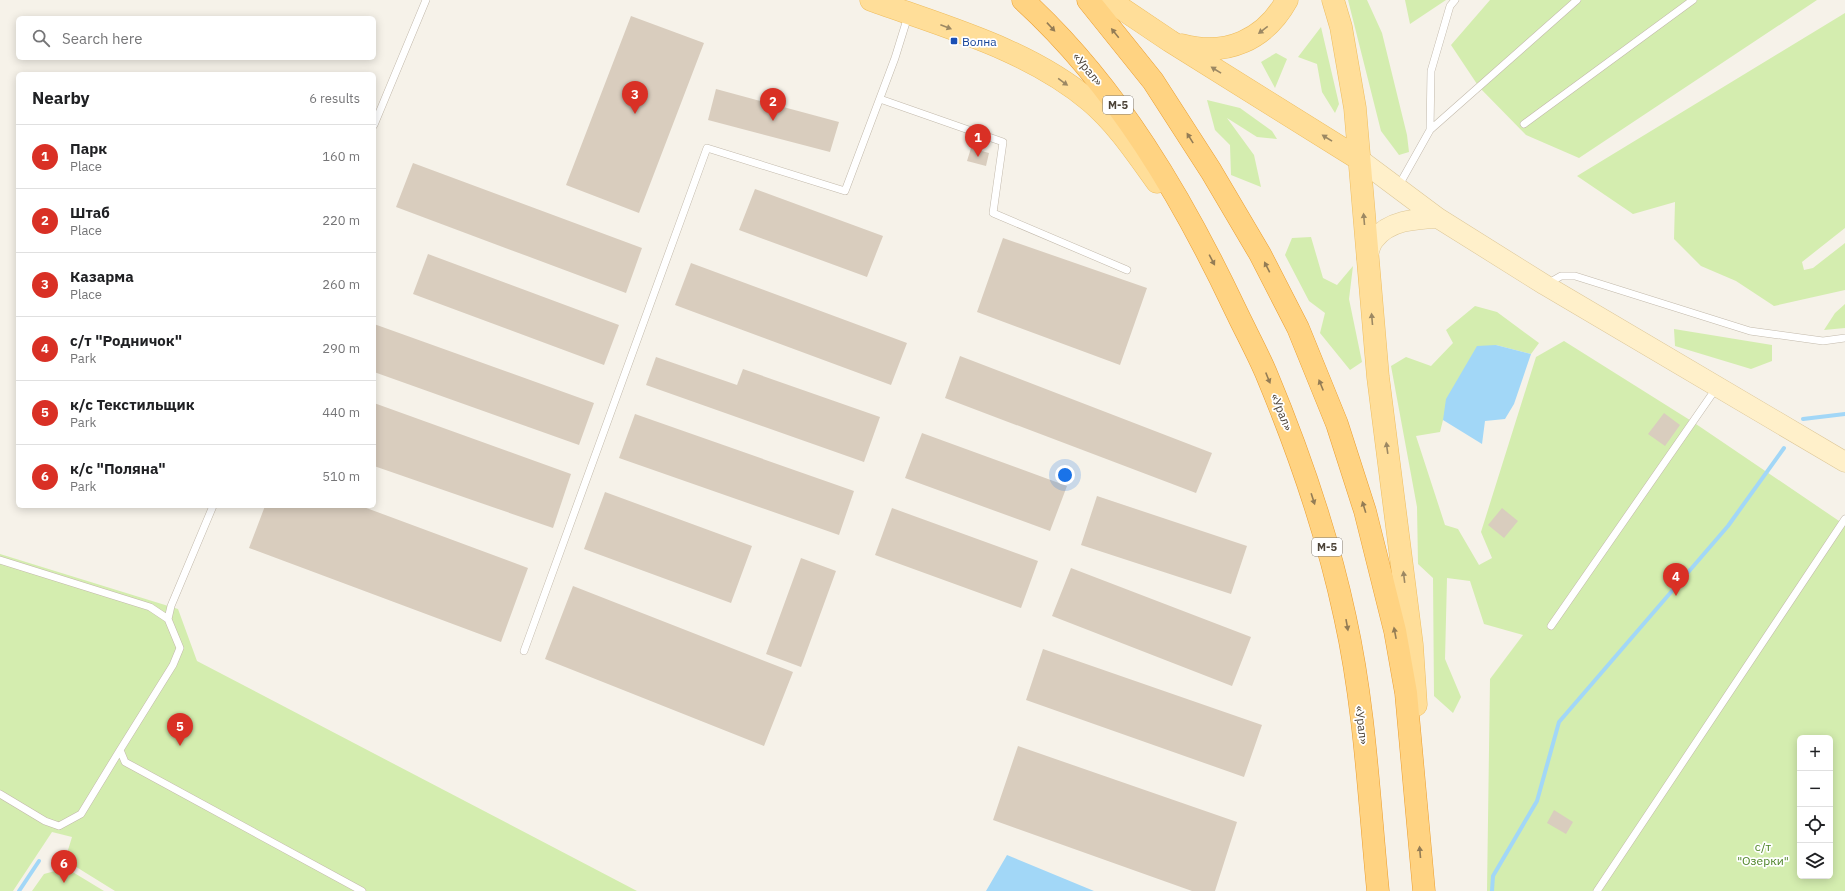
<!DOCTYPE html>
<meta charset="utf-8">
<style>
:root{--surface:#fff;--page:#f2f2f2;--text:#202124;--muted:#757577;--line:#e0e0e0;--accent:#d93025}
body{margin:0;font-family:"IBM Plex Sans",sans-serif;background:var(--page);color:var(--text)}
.controls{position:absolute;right:12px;bottom:12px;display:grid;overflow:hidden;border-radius:6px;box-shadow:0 2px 10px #0003}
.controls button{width:36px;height:36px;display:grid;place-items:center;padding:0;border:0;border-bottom:1px solid var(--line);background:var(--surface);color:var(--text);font:20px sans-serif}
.you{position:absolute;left:1065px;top:475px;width:14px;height:14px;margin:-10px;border:3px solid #fff;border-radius:50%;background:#1a73e8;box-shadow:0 0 0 6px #1a73e833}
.badge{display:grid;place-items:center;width:26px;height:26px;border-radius:50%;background:var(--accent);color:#fff;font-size:13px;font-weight:700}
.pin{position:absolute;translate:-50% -33px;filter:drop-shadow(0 1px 2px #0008)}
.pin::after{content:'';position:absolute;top:21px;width:14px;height:12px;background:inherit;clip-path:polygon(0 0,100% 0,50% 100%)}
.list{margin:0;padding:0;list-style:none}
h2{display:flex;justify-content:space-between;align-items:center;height:52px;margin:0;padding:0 16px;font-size:17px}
h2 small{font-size:13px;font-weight:400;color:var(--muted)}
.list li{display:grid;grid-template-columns:26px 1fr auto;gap:12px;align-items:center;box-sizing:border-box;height:64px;padding:0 16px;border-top:1px solid var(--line)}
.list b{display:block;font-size:15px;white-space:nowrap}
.list p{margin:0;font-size:13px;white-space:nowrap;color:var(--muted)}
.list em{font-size:13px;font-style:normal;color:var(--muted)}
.icon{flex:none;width:22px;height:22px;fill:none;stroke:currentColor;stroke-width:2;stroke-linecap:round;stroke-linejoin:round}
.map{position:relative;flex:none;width:1845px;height:891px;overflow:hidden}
.search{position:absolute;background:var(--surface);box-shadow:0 2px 10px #0003;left:16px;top:16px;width:360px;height:44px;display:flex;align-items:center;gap:10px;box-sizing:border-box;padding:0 14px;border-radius:6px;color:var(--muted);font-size:15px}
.panel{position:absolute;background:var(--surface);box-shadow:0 2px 10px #0003;left:16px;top:72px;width:360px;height:436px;border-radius:6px}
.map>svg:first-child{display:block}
</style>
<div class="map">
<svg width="1845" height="891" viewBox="0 0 1845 891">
<rect width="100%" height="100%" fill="#f6f2e9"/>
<path fill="#d4edaf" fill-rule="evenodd" d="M1348 0H1367L1382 33 1407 135 1409 152 1399 155 1381 131Z
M1405 0H1446L1410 24Z
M1490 0H1817L1579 158 1526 135 1479 87 1451 45Z
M1845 13V228L1802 262 1804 270 1813 268 1845 243V290L1774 306 1736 281 1701 266 1674 239 1675 202 1633 214 1577 176Z
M1321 27 1339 104 1335 113 1322 92 1317 64 1298 57Z
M1276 53 1287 59 1275 88 1261 62Z
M1207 100 1240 108 1272 131 1277 139 1257 137 1227 118 1254 155 1261 187 1231 175 1230 145 1215 130Z
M1311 237 1323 278 1337 285 1353 266 1349 299 1362 362 1350 370 1320 333 1325 313 1309 301 1285 255 1292 238Z
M1845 304V328L1824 330 1835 313Z
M1475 306 1497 312 1539 343 1531 354 1496 345 1443 420 1440 432 1416 436 1445 525 1458 529 1479 565 1492 558 1481 532 1536 357 1564 341 1693 422 1845 525V891H1487L1490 679 1523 635 1484 624 1470 581 1447 578 1445 659 1461 697 1453 713 1434 696 1433 578 1418 564 1417 507 1391 366 1406 357 1431 366 1453 343 1446 330ZM1800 738H1830V876H1800Z
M1674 329 1772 345V361L1751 369 1675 346Z
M0 554 178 609 197 661 637 891H115L65 860 72 837 52 832 13 891H0Z
M66 868 104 891H32L44 874Z"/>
<path fill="#a2d7f7" d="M1496 345 1531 354 1514 404 1505 419 1485 421 1482 444 1443 420 1446 399 1477 346Z
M1007 855 1094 891H986Z"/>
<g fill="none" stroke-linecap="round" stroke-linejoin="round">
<path stroke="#a2d7f7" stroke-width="4" d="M1803 419 1845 414
M19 891 39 861
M1492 891 1493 876 1537 801 1559 722 1728 526 1784 448"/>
</g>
<path fill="#d9cdbe" d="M631 16 704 43 639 213 566 185Z
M716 89 839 122 830 152 708 120Z
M971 148 989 153 986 166 967 161Z
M413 163 642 248 626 293 396 207Z
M755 189 883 236 867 277 739 230Z
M1003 238 1147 288 1120 365 977 312Z
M428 254 619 325 604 365 413 294Z
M691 263 907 343 891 385 675 305Z
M374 324 594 403 579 445 374 372Z
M960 356 1212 453 1196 493 945 398Z
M656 357 737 385 743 369 880 417 864 462 646 385Z
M374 403 571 474 553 528 374 466Z
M1664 413 1680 425 1665 446 1648 434Z
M635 414 854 491 839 535 619 458Z
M922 433 1067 486 1050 531 905 478Z
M605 492 752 546 731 603 584 549Z
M1097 496 1247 546 1231 594 1081 545Z
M265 506H361L528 568 501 642 249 548Z
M892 508 1038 561 1021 608 875 555Z
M1502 508 1518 521 1504 538 1488 525Z
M801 558 836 571 801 667 766 654Z
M1071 568 1251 637 1232 686 1052 616Z
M573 586 793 672 764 746 545 659Z
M1043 649 1262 725 1244 777 1026 700Z
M1018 746 1237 822 1215 891H1192L993 820Z
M1554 810 1573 822 1566 834 1547 823Z"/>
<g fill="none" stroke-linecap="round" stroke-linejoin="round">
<defs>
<path id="service" d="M880 99 1003 142 993 213 1127 270
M1524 124 1693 0
M374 125 426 0
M1430 130 1431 71 1450 6 1455 0
M1398 187 1430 130 1577 0
M1547 284 1561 276H1575L1750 331 1823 341 1845 338
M0 560 150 607 168 619
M1551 626 1717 387
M524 651 707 148 845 191 895 58 908 16
M120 750 173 665 180 648 168 619 171 606 213 506
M0 794 45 821 59 826 81 814 120 750 125 762 362 891
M1597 891 1845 519"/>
<path id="secondary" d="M1359 159 1438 218 1545 285 1845 462
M1367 258C1369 252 1370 245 1374 240 1389 220 1415 219 1438 218"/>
<path id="primary" d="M871 0C945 27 1028 49 1090 101 1117 124 1136 153 1157 182
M1109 0 1170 41 1359 159
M1333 0 1341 27 1355 108 1378 377 1412 645 1416 705
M1182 45C1226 57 1265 40 1287 0"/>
<path id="trunk" d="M1023 0C1117 86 1182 197 1236 311 1246 332 1257 352 1266 373 1299 452 1327 533 1345 617 1365 707 1369 800 1378 891
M1088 0 1153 81 1211 171 1260 254 1298 328 1337 424 1365 511 1395 631 1406 693 1424 891"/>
</defs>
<use href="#service" stroke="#c2b9ab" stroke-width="8"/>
<use href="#secondary" stroke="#ddc798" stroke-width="21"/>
<use href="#primary" stroke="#eebd5f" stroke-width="23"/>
<use href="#trunk" stroke="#eb9e2f" stroke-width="23"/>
<use href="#service" stroke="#fff" stroke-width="7"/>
<use href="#secondary" stroke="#fff0ca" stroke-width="20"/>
<use href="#primary" stroke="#ffde99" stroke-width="22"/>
<use href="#trunk" stroke="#ffd382" stroke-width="22"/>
</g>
<defs><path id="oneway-solid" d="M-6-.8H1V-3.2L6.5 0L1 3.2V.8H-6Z"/></defs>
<g fill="#9c8863">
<use href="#oneway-solid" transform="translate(946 27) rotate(21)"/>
<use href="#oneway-solid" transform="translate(1263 30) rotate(142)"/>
<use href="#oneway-solid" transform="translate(1216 70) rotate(-148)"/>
<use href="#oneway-solid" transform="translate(1063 82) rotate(36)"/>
<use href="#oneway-solid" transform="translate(1327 138) rotate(-148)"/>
<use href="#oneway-solid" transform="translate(1364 219) rotate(-95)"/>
<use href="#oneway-solid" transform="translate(1372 319) rotate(-95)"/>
<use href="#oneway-solid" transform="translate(1387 448) rotate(-98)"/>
<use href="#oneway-solid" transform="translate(1404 577) rotate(-97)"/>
</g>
<g fill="#937c55">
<use href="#oneway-solid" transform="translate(1051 27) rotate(47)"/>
<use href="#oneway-solid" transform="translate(1115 33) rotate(-129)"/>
<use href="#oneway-solid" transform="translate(1190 138) rotate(-122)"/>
<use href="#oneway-solid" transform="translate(1212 260) rotate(62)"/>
<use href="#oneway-solid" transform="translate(1267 267) rotate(-117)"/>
<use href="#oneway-solid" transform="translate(1268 378) rotate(68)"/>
<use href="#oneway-solid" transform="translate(1321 385) rotate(-112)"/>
<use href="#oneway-solid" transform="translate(1313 499) rotate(72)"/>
<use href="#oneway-solid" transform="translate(1364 507) rotate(-107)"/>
<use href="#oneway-solid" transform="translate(1347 625) rotate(80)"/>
<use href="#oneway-solid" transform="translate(1395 633) rotate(-101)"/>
<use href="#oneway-solid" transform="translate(1420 852) rotate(-95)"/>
</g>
<rect fill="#1a4fb4" stroke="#fff" stroke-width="1.5" x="950" y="37" width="8" height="8" rx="2"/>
<g text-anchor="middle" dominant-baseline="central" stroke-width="3.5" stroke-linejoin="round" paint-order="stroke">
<g fill="#fff" stroke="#817b73" stroke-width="1">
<rect x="1103" y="96" width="30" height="18" rx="3"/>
<rect x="1312" y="538" width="30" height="18" rx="3"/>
</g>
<g font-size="11" font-weight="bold" fill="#4b4237">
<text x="1118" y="105">М-5</text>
<text x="1327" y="547">М-5</text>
</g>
<g font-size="12" fill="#164399" stroke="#fff" text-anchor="start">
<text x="962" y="41">Волна</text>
</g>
<g font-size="12" fill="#4b4237" stroke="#fff">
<text transform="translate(1088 69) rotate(50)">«Урал»</text>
<text transform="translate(1282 412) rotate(68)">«Урал»</text>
<text transform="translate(1362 725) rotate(83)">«Урал»</text>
</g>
<g font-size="12" fill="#4b8224" stroke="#fff">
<text x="1763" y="846">с/т<tspan x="1763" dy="14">"Озерки"</tspan></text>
</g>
</g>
</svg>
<div class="controls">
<button>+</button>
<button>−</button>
<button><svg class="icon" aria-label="locate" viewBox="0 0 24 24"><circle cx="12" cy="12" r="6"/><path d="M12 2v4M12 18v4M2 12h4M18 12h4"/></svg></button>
<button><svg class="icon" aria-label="layers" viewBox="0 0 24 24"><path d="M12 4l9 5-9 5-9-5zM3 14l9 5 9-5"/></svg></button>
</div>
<div class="you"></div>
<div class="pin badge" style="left:978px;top:157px">1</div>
<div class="pin badge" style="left:773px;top:121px">2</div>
<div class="pin badge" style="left:635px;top:114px">3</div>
<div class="pin badge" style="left:1676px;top:596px">4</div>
<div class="pin badge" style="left:180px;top:746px">5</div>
<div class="pin badge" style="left:64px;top:883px">6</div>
<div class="search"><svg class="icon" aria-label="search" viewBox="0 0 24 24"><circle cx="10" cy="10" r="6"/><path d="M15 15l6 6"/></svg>Search here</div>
<section class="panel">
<h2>Nearby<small>6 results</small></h2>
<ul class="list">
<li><span class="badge">1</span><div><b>Парк</b><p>Place</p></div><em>160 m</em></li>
<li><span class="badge">2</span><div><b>Штаб</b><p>Place</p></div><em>220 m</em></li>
<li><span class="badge">3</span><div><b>Казарма</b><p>Place</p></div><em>260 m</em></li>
<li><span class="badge">4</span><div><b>с/т &quot;Родничок&quot;</b><p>Park</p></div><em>290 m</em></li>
<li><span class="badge">5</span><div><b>к/с Текстильщик</b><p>Park</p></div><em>440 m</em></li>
<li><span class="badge">6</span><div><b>к/с &quot;Поляна&quot;</b><p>Park</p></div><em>510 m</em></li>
</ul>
</section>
</div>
